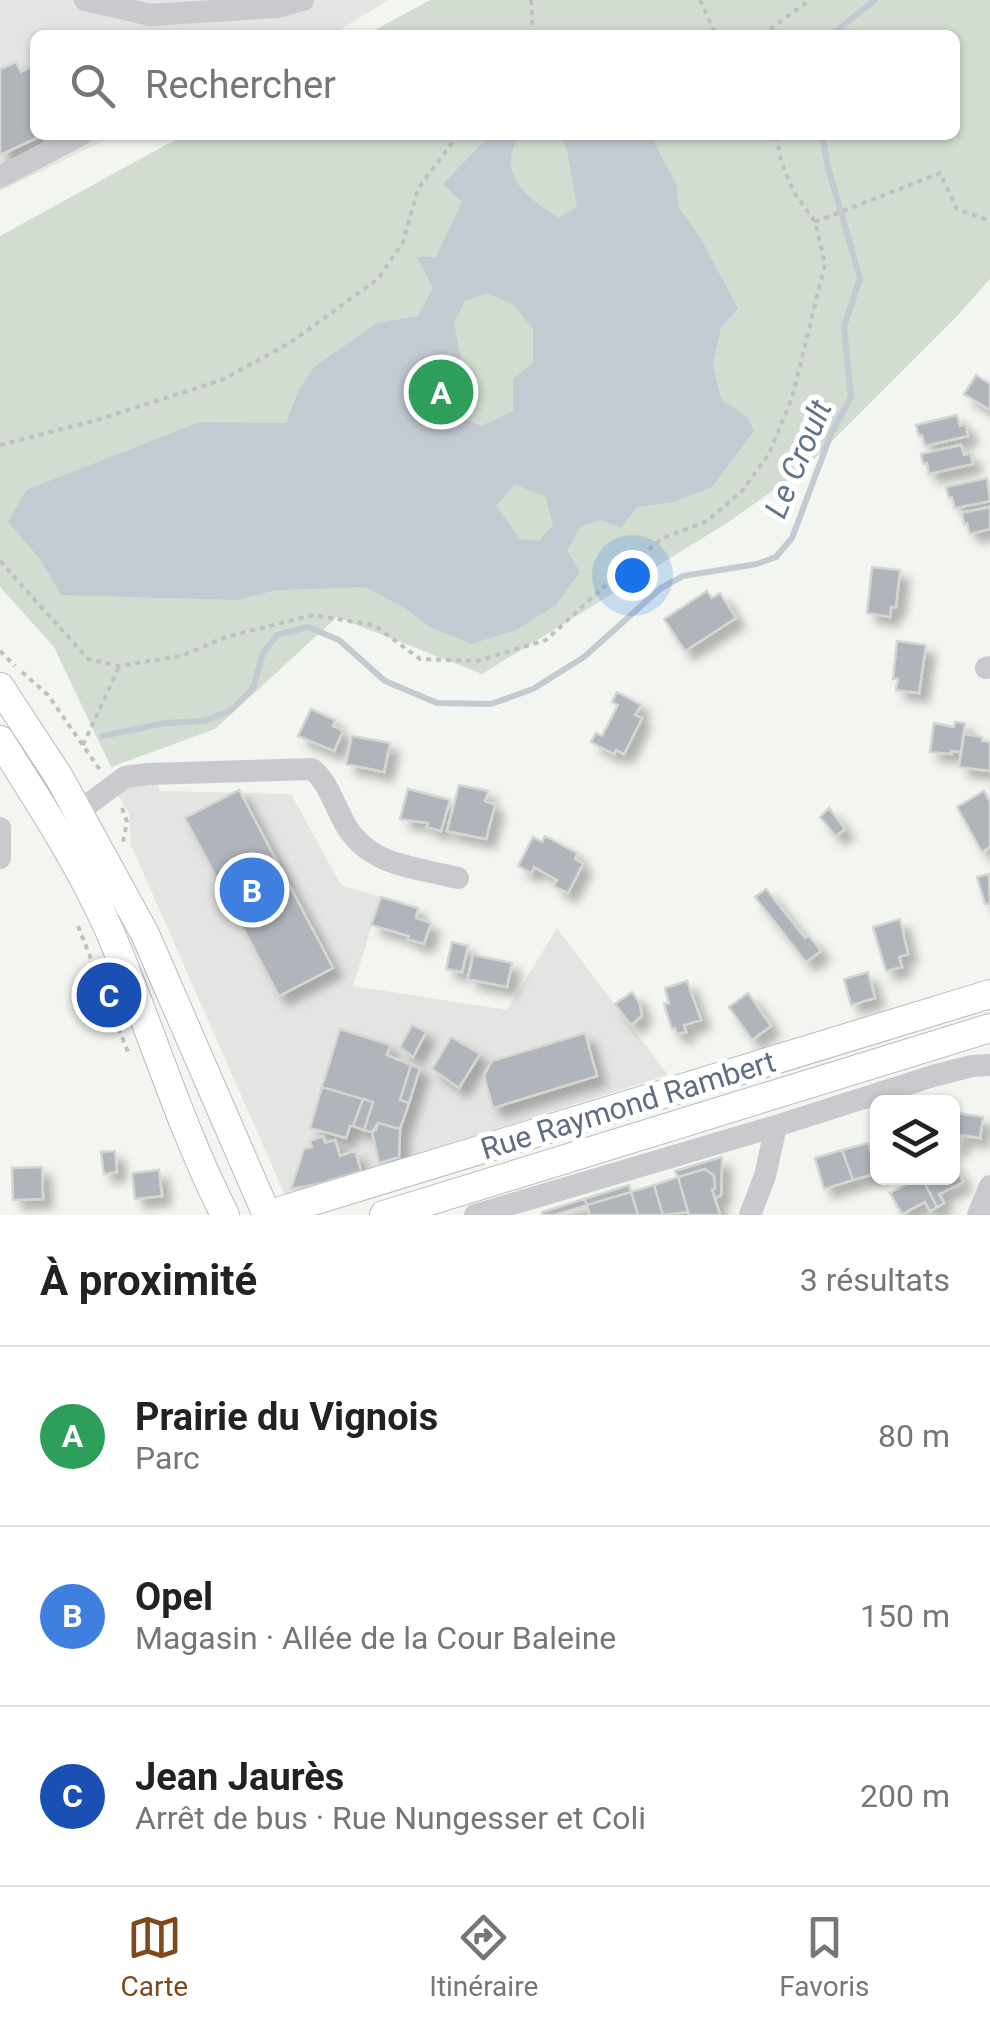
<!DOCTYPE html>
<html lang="fr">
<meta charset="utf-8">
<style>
:root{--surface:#fff;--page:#f2f2f2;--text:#222;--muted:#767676;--line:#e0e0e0;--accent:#7f4a1b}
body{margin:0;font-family:Roboto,sans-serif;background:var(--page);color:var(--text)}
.controls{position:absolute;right:30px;bottom:30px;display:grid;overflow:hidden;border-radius:15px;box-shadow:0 2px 8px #0004}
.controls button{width:90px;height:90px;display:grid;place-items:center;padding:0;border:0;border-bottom:2px solid var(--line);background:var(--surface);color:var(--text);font:50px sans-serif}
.you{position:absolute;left:632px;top:575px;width:35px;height:35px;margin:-25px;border:8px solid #fff;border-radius:50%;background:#1a73e8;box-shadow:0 0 0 15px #1a73e833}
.badge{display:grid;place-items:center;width:65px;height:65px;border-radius:50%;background:var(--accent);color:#fff;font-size:32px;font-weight:700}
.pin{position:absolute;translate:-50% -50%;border:5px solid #fff;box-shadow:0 2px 10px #0006}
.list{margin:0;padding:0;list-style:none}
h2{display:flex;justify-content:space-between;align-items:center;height:130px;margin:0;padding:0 40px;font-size:42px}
h2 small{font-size:32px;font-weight:400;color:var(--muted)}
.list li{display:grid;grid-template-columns:65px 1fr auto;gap:30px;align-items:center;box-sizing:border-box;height:180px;padding:0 40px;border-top:2px solid var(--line)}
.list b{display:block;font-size:38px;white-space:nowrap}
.list p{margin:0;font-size:32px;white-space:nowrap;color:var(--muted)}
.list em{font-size:32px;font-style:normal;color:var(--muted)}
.icon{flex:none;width:55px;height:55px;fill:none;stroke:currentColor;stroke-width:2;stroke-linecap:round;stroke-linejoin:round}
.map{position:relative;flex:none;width:990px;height:1215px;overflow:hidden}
.search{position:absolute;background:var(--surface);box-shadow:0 2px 8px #0004;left:30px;right:30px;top:30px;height:110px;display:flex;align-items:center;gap:25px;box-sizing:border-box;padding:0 35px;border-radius:15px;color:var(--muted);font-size:38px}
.sheet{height:670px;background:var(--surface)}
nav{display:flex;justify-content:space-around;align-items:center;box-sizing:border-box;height:140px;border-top:2px solid var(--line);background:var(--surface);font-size:28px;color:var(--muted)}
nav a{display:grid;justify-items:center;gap:5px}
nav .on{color:var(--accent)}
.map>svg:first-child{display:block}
</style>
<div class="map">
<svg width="990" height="1215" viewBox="0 0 990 1215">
<defs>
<filter id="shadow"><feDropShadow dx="9" dy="9" stdDeviation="5" flood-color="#0004"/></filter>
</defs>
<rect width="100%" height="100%" fill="#f3f5f0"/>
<path fill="#e4e5e3" d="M0 0H389L331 35H35V135H116L0 191Z
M150 767 160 791 291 794 341 885 381 897 353 986 507 1010 557 928 668 1075 285 1195 131 845 129 814 118 795Z"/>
<path fill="#d2dcd0" d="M430 0H990V279L957 316 805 468 727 523 482 674 337 617 215 729 111 767 54 647 0 587V236L184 135H955V35H366Z"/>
<path fill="#c3cad1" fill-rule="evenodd" d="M490 135H519C495 176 528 198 559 218L577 206 567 150 560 135H650L676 184 679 208 701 239 738 309 721 327 713 365 721 399 748 418 754 431 712 487 673 502 637 507 621 528 601 520 581 526 567 550 580 572 556 605 516 630 471 644 430 627 405 608 365 587 276 590 237 600 61 595 41 560 8 522 26 490 200 422 286 423 298 392 314 367 377 323 418 316 433 288 417 257H436L462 202 443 184ZM487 293 514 305 533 329V363L513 379V411L481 426 457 416 450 395 463 369 454 323 465 301ZM514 484 546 497 553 525 539 541 520 539 496 506Z"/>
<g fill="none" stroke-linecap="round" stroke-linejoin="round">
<path stroke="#c3cad1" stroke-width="6" d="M831 35 875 0
M102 736 166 723 205 721 231 710 253 688 263 653 277 635 308 627 339 640 385 681 437 703 491 704 533 689 584 657 661 588 683 576 757 564 776 557 792 538 831 434 851 397 844 327 860 278 828 167 822 135"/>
</g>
<path fill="#b0b5bc" stroke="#d5d5d3" stroke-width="2.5" filter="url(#shadow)" d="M16 62 21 72 35 65V135H43L0 155V69Z
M976 375 990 384V410L964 394Z
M957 415 960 426 965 424 968 436 925 446 922 435 919 436 916 425Z
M961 445 964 455 970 453 973 464 929 474 927 463 923 464 921 454Z
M987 478 990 501 955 508 952 497 949 498 946 487Z
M990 507V529L970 534 967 523 964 524 962 513Z
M872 567 900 570 896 607H891L890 617 867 613Z
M707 591 712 598 720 593 736 618 685 651 664 619Z
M897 641 926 645 919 693 896 690 898 679H893Z
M617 692 641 705 635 715 642 718 624 754 616 750 614 754 591 742 596 733 602 736 618 705 612 702Z
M311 709 335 720 333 726 343 731 334 751 298 736Z
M955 722 965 723 961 752 951 751V754L930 752 934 723 954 727Z
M964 734 982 737V741L990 742V771L959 767Z
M352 736 390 743 384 772 346 764Z
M459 785 488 791 485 801 495 805 486 839 447 831Z
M408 789 450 800 441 831 427 827 428 823 400 819Z
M239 790 333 968 279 996 185 818Z
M984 791 990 802V847L982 852 957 807Z
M829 808 845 829 836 836 820 817Z
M545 836 577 853 575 859 583 864 568 893 554 886 557 880 534 867 531 873 518 866 533 837 542 842Z
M989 874 990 904H985L977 877Z
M766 889 805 938 809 936 821 951 806 962 755 897Z
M381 897 418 908 416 918 431 923 424 944 408 939 409 936 371 925Z
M900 919 908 954 899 957 902 967 886 971 873 927Z
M452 942 468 946 462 972 446 969Z
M473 955 512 963 507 987 468 979Z
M868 972 875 998 851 1005 844 979Z
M687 981 701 1020 684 1025 686 1032 677 1034 675 1028 672 1029 664 1004 669 1003 665 988Z
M632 992 639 1002 642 1016 631 1025 615 1004Z
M748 993 771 1026 752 1040 729 1007Z
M412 1025 426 1032 413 1057 400 1047Z
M340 1029 390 1045 387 1055 411 1065 400 1100 409 1103 400 1129 378 1123 376 1130 372 1132 364 1130 373 1102 322 1087Z
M585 1033 597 1076 493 1108 484 1076 492 1061Z
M451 1037 480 1054 459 1088 432 1069Z
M411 1065 420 1068 409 1103 400 1100Z
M322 1087 363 1099 353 1126H350L346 1138 310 1128Z
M363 1099 373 1102 364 1130 353 1126Z
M957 1113 983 1117 980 1138 961 1135 959 1147 952 1146Z
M378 1123 400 1129 399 1157 379 1163 372 1132Z
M323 1136 325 1143 335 1140 340 1156 355 1151 361 1171 318 1184 291 1189 304 1149 312 1147 310 1141Z
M868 1143 877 1173 853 1180 842 1150Z
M842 1150 853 1180 824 1189 815 1158Z
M115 1151 117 1172 104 1174 101 1152Z
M722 1157 721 1195 715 1198 712 1190 715 1188 714 1176 705 1169 678 1177 675 1171Z
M952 1161 963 1182 939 1194 944 1203 937 1207 922 1178H952Z
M42 1167 43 1199 13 1200 12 1168Z
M705 1169 714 1176 715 1188 712 1190 720 1215H689L678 1177Z
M159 1170 162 1196 135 1199 132 1173Z
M678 1177 688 1212 663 1215 654 1185Z
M919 1178H922L937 1207 930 1211 925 1202 902 1214 890 1193Z
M629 1185 631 1192 587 1205 584 1199Z
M654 1185 663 1215H638L631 1192Z
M631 1192 638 1215H590L587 1205Z
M584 1199 587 1205 555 1215H543L542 1212Z"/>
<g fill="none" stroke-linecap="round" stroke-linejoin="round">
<defs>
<path id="major" d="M0 687 59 777 145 934 267 1215
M0 740C39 802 80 864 110 932 150 1026 179 1124 225 1215
M267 1215 990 994
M384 1215 990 1028"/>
</defs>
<use href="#major" stroke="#b8babf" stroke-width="30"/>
<path stroke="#bfc0c2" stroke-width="4" stroke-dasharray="5 5" stroke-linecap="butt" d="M531 0 533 35
M700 0 716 35
M762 35 810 0
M815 222 940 173 957 209 990 221
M0 445 97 420 222 380 291 342 378 279 403 242 418 189 458 135
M0 561 88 659 119 666 181 656 226 637 313 615 374 625 420 659 477 661 546 640 607 584 661 539 707 521 741 492 769 454 792 398 825 264 815 222 793 191 781 161 776 135
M0 651 15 666
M22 672 48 695 100 770
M83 745 119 667
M122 808 127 822 123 842
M78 926 128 1052"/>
<path stroke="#c8cace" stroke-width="22" d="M85 0 150 15 278 7 303 0
M0 177 81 135
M986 668 990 667
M78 812 125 777 148 774 312 769C328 782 334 804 344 822 367 866 414 867 458 878
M0 828V858
M475 1215 776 1126 933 1076 972 1066 990 1065
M750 1215 765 1176 776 1126
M978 1215 990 1186"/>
<use href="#major" stroke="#fff" stroke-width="28"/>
</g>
<g text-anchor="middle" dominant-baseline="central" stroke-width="10" stroke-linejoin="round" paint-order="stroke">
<g font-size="30" fill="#616c83" stroke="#fff">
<text transform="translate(628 1105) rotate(-17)">Rue Raymond Rambert</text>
</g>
<g font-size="32" font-style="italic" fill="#617488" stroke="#fff">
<text transform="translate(798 459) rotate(-67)">Le Croult</text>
</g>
</g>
</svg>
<div class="controls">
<button><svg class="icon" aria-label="layers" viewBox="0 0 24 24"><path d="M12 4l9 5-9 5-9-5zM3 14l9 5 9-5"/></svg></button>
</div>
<div class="you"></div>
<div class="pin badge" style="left:441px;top:392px;background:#2e9e5b">A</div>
<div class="pin badge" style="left:252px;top:890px;background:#3f7fe0">B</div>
<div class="pin badge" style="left:109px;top:995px;background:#1a4fb4">C</div>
<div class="search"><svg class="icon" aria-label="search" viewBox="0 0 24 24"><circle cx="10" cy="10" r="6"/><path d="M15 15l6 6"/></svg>Rechercher</div>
</div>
<section class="sheet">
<h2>À proximité<small>3 résultats</small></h2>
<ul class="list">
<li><span class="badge" style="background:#2e9e5b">A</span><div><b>Prairie du Vignois</b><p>Parc</p></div><em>80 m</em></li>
<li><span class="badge" style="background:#3f7fe0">B</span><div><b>Opel</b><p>Magasin · Allée de la Cour Baleine</p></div><em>150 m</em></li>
<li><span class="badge" style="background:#1a4fb4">C</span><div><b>Jean Jaurès</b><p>Arrêt de bus · Rue Nungesser et Coli</p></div><em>200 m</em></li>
</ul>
</section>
<nav>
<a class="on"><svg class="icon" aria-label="map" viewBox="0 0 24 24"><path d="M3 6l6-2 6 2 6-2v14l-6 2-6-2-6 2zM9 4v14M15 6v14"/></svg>Carte</a>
<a><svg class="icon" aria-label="directions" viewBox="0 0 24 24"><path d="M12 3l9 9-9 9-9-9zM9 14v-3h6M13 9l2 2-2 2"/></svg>Itinéraire</a>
<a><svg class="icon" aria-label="saved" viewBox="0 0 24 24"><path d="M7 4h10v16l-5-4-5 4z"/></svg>Favoris</a>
</nav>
